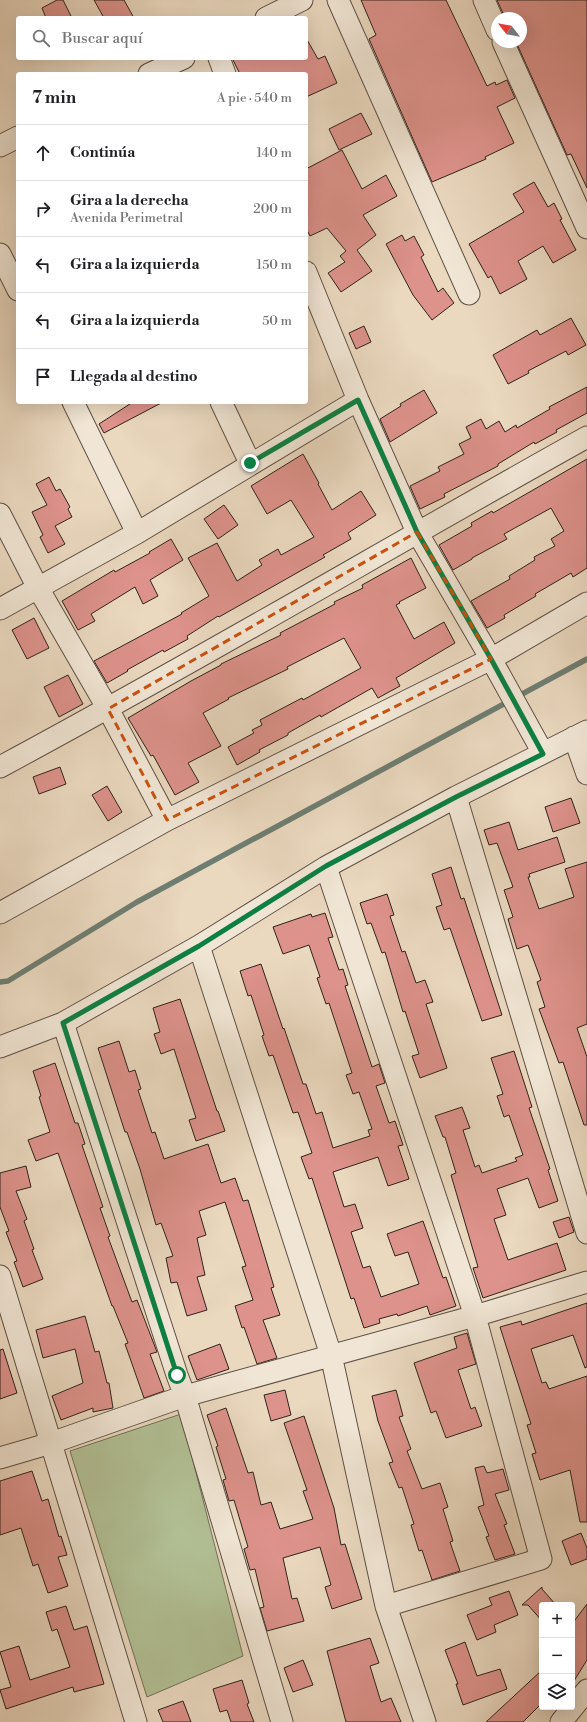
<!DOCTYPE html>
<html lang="es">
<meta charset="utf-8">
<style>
:root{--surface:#fff;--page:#f6f6f6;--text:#202124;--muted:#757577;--line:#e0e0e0}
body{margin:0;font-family:"Libre Bodoni",serif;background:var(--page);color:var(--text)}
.controls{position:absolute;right:12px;bottom:12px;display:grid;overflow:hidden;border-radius:4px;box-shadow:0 4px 16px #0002}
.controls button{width:36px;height:36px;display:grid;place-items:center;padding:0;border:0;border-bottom:1px solid var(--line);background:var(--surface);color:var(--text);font:20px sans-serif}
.compass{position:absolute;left:491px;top:12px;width:36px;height:36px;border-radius:50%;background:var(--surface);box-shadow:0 4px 16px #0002;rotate:301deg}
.stop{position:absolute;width:12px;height:12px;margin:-9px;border:3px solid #0b8043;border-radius:50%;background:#fff}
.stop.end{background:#0b8043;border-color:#fff;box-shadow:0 1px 4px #0008}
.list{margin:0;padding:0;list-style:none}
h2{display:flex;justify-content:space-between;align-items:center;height:52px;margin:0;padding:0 16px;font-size:17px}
h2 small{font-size:13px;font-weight:400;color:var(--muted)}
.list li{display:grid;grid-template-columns:26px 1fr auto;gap:12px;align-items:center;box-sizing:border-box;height:56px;padding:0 16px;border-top:1px solid var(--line)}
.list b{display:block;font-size:15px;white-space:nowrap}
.list p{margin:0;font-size:13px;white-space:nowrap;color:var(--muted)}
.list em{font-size:13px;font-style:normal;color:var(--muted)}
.icon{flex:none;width:22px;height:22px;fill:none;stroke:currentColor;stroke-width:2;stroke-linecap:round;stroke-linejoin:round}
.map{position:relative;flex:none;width:587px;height:1722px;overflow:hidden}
.search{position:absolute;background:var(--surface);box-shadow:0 4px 16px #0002;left:16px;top:16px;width:292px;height:44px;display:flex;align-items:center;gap:10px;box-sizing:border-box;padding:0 14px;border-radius:4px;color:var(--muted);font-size:15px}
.panel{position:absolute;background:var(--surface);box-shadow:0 4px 16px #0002;left:16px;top:72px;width:292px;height:332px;border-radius:4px}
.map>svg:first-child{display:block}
</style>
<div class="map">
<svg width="587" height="1722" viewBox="0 0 587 1722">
<rect width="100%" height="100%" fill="#ead8bf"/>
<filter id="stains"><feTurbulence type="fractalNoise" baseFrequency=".005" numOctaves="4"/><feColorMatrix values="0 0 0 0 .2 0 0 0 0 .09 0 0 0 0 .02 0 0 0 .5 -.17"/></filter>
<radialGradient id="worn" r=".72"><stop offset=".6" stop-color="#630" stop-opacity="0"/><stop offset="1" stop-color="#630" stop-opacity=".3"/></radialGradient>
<path fill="#b2c095" stroke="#707258" d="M181 1414 243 1656 147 1697 70 1451Z"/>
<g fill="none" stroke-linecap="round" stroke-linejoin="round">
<path stroke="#6f7e72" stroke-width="5.5" d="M0 982 8 981 137 902 587 659"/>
</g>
<path fill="#dd928b" stroke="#2f231c" d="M57 0H63L72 18H46L42 8Z
M94 0H124L134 18H104Z
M361 0H446L487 86 495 82 496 85 507 80 515 98 497 107 514 143 485 157 486 159 432 182 369 39 376 35Z
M497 0H587V188L571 154 567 155 516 42H521V18H505Z
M306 38 318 59 325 56 337 83 306 97V74H240L232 58H306Z
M361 113 372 134 339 150 329 129Z
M342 150 362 189 386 175 397 196 363 215 376 235 357 250 372 271 341 292 328 273 345 262 340 256 346 251 327 228 310 236 306 228V169Z
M534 182 548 207 554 203 562 219 560 220 576 250 553 263 543 246 518 261 527 279 500 294 491 276 488 278 469 244 524 212 513 194Z
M402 235 405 241 414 236 424 255 421 257 438 292 443 288 454 303 432 320 413 295 386 244Z
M571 318 586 345 568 355 566 351 528 371 529 373 508 384 493 355 537 330 540 335Z
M364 326 371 342 356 349 349 333Z
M587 387V413L556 430 557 432 535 444 534 442 498 464V466L444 494 445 497 420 509 410 486 440 471 438 467 464 454 459 444 471 438 466 427 481 419 486 429 499 421 505 432 516 425 517 428 550 409 549 407Z
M424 390 437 413 390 442 380 419 401 406 400 404Z
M133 402H163L104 433 99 424Z
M303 454 319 483 318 484 332 510 361 491 376 515 348 533 351 539 323 555 325 557 219 617 218 616 187 636 188 639 164 652 163 650 127 670 128 671 107 683 94 661 182 614 181 613 209 596 188 558 217 543 237 581 262 565 259 560 278 549 281 555 314 537 291 500 267 514 251 486Z
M587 459V568L573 577 571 573 535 594 536 596 504 615 505 618 487 628 471 601 510 579 509 576 535 560 534 557 555 546 551 539 564 531 551 508 504 534 507 539 472 558V559L453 570 439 545 472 526 471 523 492 511 493 513Z
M49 477 56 491 60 489 70 507 68 509 72 517 55 526 65 544 48 553 40 537 43 535 32 512 47 505 36 484Z
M224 505 238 525 218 539 204 519Z
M171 539 183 560 150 580 158 596 143 604 135 587 91 614 95 621 78 630 62 601 114 570 115 572 150 553 149 552Z
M411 558 426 588 399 602 400 603 396 605 414 639 444 622 455 643 396 678 400 686 378 698 372 688 321 717 320 715 288 733V735L259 750 260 752 237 765 228 747 254 733 252 730 262 725 260 720 302 698 303 700 361 668 344 638 287 667 288 669 228 698 229 699 203 713 221 746 188 763 199 782 175 795 153 755 151 756 128 718 191 681 221 665V664L281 635 280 633 335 604 334 602 363 588 362 585Z
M34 618 49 648 27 659 12 630Z
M68 675 83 704 59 717 44 687Z
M60 767 66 784 39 794 33 777Z
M107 786 122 812 108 821 92 795Z
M571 798 580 823 553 832 545 807Z
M509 822 518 850 557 837 565 862 529 874 530 877H528L539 909 574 897 565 869 587 862V1024L577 1028 587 1057V1125H584L563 1062 559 1063 539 1009 545 1007 537 982 541 980 528 945 517 949 508 919 513 917 504 890 513 887 497 843 489 845 484 830Z
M451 867 461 899 464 898 502 1015 482 1021 450 928 444 930 436 907 442 905 432 874Z
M387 894 394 915 390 916 402 952 405 951 416 983 425 980 433 1002 426 1004 447 1068 420 1078 412 1056 419 1054 405 1011 403 1012 385 952 382 953 371 923 367 924 360 903Z
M325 913 333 937 328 938 339 970 343 969 348 985 345 986 372 1067 379 1064 385 1083 376 1086 389 1123 395 1121 403 1145 398 1146 409 1179 388 1186 378 1157 333 1172 344 1207 355 1204 363 1228 351 1232 363 1268 370 1266 381 1297 419 1284 408 1252 395 1256 387 1234 423 1221 443 1278 446 1277 456 1306 430 1315 427 1306 398 1316 397 1314 379 1319 380 1323 364 1328 354 1298 351 1299 312 1178 309 1179 301 1157 312 1153 298 1112 293 1113 273 1055 269 1056 262 1036 264 1035 251 995 248 996 240 971 261 964 283 1029 284 1028 303 1084H306L316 1114 322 1112 333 1148 370 1136 368 1130 372 1129 359 1092 353 1094 346 1075 352 1073 329 1003 326 1004 317 978 320 977 309 945 283 954 273 927 311 914 312 917Z
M180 999 217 1111H218L225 1131 196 1141 189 1120 196 1118 174 1049 161 1054 154 1034 160 1032 153 1008Z
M119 1041 129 1072 135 1070 141 1089 138 1090 152 1133 155 1132 164 1159 208 1144 221 1183 235 1178 243 1201 248 1200 274 1287 271 1288 280 1315 263 1320 277 1358 257 1364 244 1327 242 1328 235 1306 253 1300 242 1267 246 1266 225 1202 199 1211 206 1235 197 1238 205 1275 197 1277 207 1310 187 1316 177 1282 171 1283 166 1258 173 1256 161 1223 156 1225 140 1169 127 1132H125L98 1048Z
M514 1051 532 1107 529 1108 550 1169 548 1170 558 1201 539 1208 528 1178 497 1189 506 1215 494 1219 508 1260 557 1243 566 1270 483 1298 473 1268 478 1267 451 1175 456 1173 445 1137H443L435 1116 462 1107 470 1128 463 1130 475 1167 479 1165 482 1173 517 1161 515 1158 523 1155 509 1115 504 1117 497 1096 503 1094 491 1058Z
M55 1063 75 1123H78L85 1144 82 1145 103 1207 100 1208 110 1236 108 1237 132 1302 137 1300 157 1352 150 1354 164 1391 144 1398 125 1344 128 1343 113 1306H112L58 1153 36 1161 28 1140 50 1132 39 1097 41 1096 33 1071Z
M26 1166 31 1187 16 1191 27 1219 24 1221 34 1249 32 1250 43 1279 23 1287 14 1262 17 1261 6 1232 9 1231 0 1207V1173Z
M569 1217 574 1232 559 1238 553 1222Z
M587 1303V1367L585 1368 573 1335 531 1349 542 1383 546 1382 549 1389 587 1376V1522H580L570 1470 540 1480 532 1454 536 1453 527 1425 531 1424 500 1327 521 1321 522 1325Z
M85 1316 95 1352 99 1351 107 1383H109L113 1408 93 1412V1408L61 1420 52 1396 83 1383 75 1349 43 1358 36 1330Z
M467 1333 476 1364 458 1370 471 1409 475 1407 482 1426 446 1438 436 1411 431 1413 414 1363 457 1348 454 1337Z
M220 1344 229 1369 197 1380 188 1356Z
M3 1349 17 1393 0 1399V1350Z
M285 1390 291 1415 271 1421 264 1395Z
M396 1390 403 1416 399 1417 411 1449 407 1451 422 1489 440 1483 448 1507 443 1509 453 1541 450 1542 460 1571 432 1580 422 1550 419 1551 411 1525 414 1524 402 1487 399 1488 389 1463 393 1462 378 1421 372 1396Z
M226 1408 248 1473 253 1472 261 1505 271 1502 280 1529 313 1519 303 1491 307 1490 284 1423 304 1416 334 1508 341 1545 345 1544 362 1599 332 1609 325 1587 331 1585 320 1547 283 1558 292 1599 297 1598 304 1621 267 1631 260 1608 264 1607 255 1569 250 1570 244 1549 248 1547 234 1500 229 1501 223 1480 226 1479 216 1447 218 1446 207 1415Z
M484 1466 487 1473 503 1469 509 1490 495 1494 507 1524 504 1525 515 1554 495 1560 486 1537 489 1536 478 1507 484 1505 475 1468Z
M32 1471 42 1501 48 1499 59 1537 61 1536 67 1555 58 1557 68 1586 48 1593 38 1564 33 1566 21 1528 0 1535V1481Z
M581 1533 587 1548V1559L571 1565 562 1541Z
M542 1587V1589L556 1605H542V1621L528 1605H522Z
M509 1591 518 1615 494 1625 496 1632 477 1640 467 1615 492 1605 489 1598Z
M587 1604V1660L572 1684V1624Z
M66 1606 74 1630 87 1626 104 1684 74 1692 73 1687 6 1709 0 1690 11 1687 0 1652 19 1646 30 1680 70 1667 57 1629 52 1631 46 1612Z
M370 1638 379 1663 370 1666 381 1702 391 1698 401 1722H346L327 1651Z
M465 1642 477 1676 500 1669 507 1689 463 1705 456 1684H458L445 1650Z
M303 1660 313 1685 293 1692 284 1668Z
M542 1670V1703L523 1722H486Z
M242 1680 249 1703 247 1704 254 1722H231L227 1710 220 1712 213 1689Z
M183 1701 191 1722H163L158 1710Z"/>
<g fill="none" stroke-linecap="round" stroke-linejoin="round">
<defs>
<path id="minor" d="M338 0 469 294
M484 0 497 30
M266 18 302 0
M503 42 587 228
M219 58 225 74
M149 74 184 58
M0 146 18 137
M0 254 18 290
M306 272 358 400 417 532 491 659 543 753
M73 402 137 533
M221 402 250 463
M0 514 38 588 108 709 167 820
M0 609 137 533 358 400
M574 737 587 774
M0 767C198 661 391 546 587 437
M456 797 587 1233
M326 867 475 1316 541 1559 386 1606
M0 913 167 820 491 659 587 603
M199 946 331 1355 386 1606 425 1722
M63 1023 177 1375 185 1396 282 1722
M0 1047 63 1023 199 946 326 867 456 797 587 731
M0 1276 136 1722
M0 1458 51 1443 185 1396 475 1316 587 1282
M561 1722 587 1690"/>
</defs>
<use href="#minor" stroke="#5e5045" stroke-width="23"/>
<use href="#minor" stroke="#f1e6d5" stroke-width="21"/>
</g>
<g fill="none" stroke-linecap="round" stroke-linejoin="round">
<path stroke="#0b8043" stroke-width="5" d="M177 1375 63 1023 199 946 326 866 456 797 543 754 491 659 417 532 358 400 250 463"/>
</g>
<path fill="none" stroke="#cc510e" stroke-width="3" stroke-dasharray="8 5" stroke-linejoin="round" d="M417 532 491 659 167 820 108 709Z"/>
<rect width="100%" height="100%" filter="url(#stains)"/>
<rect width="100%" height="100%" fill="url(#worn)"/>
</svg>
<div class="controls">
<button>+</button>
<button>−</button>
<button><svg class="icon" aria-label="layers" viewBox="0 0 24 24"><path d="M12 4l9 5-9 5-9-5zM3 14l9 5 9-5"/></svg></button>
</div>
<svg class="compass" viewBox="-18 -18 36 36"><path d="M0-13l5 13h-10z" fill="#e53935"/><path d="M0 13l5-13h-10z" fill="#757577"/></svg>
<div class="stop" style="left:177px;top:1375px"></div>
<div class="stop end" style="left:250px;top:463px"></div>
<div class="search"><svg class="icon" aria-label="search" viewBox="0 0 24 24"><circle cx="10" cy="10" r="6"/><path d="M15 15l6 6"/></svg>Buscar aquí</div>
<section class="panel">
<h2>7 min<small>A pie · 540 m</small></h2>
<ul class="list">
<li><svg class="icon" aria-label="ahead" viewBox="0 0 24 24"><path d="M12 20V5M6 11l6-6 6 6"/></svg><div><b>Continúa</b></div><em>140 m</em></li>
<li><svg class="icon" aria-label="right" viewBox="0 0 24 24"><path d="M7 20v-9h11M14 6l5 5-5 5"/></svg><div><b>Gira a la derecha</b><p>Avenida Perimetral</p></div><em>200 m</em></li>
<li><svg class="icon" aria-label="left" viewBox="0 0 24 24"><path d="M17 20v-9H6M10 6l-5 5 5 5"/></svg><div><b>Gira a la izquierda</b></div><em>150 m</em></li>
<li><svg class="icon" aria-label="left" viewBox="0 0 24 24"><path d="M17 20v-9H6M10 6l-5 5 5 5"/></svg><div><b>Gira a la izquierda</b></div><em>50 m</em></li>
<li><svg class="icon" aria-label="arrive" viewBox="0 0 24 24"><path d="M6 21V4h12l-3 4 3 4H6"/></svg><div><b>Llegada al destino</b></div></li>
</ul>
</section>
</div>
